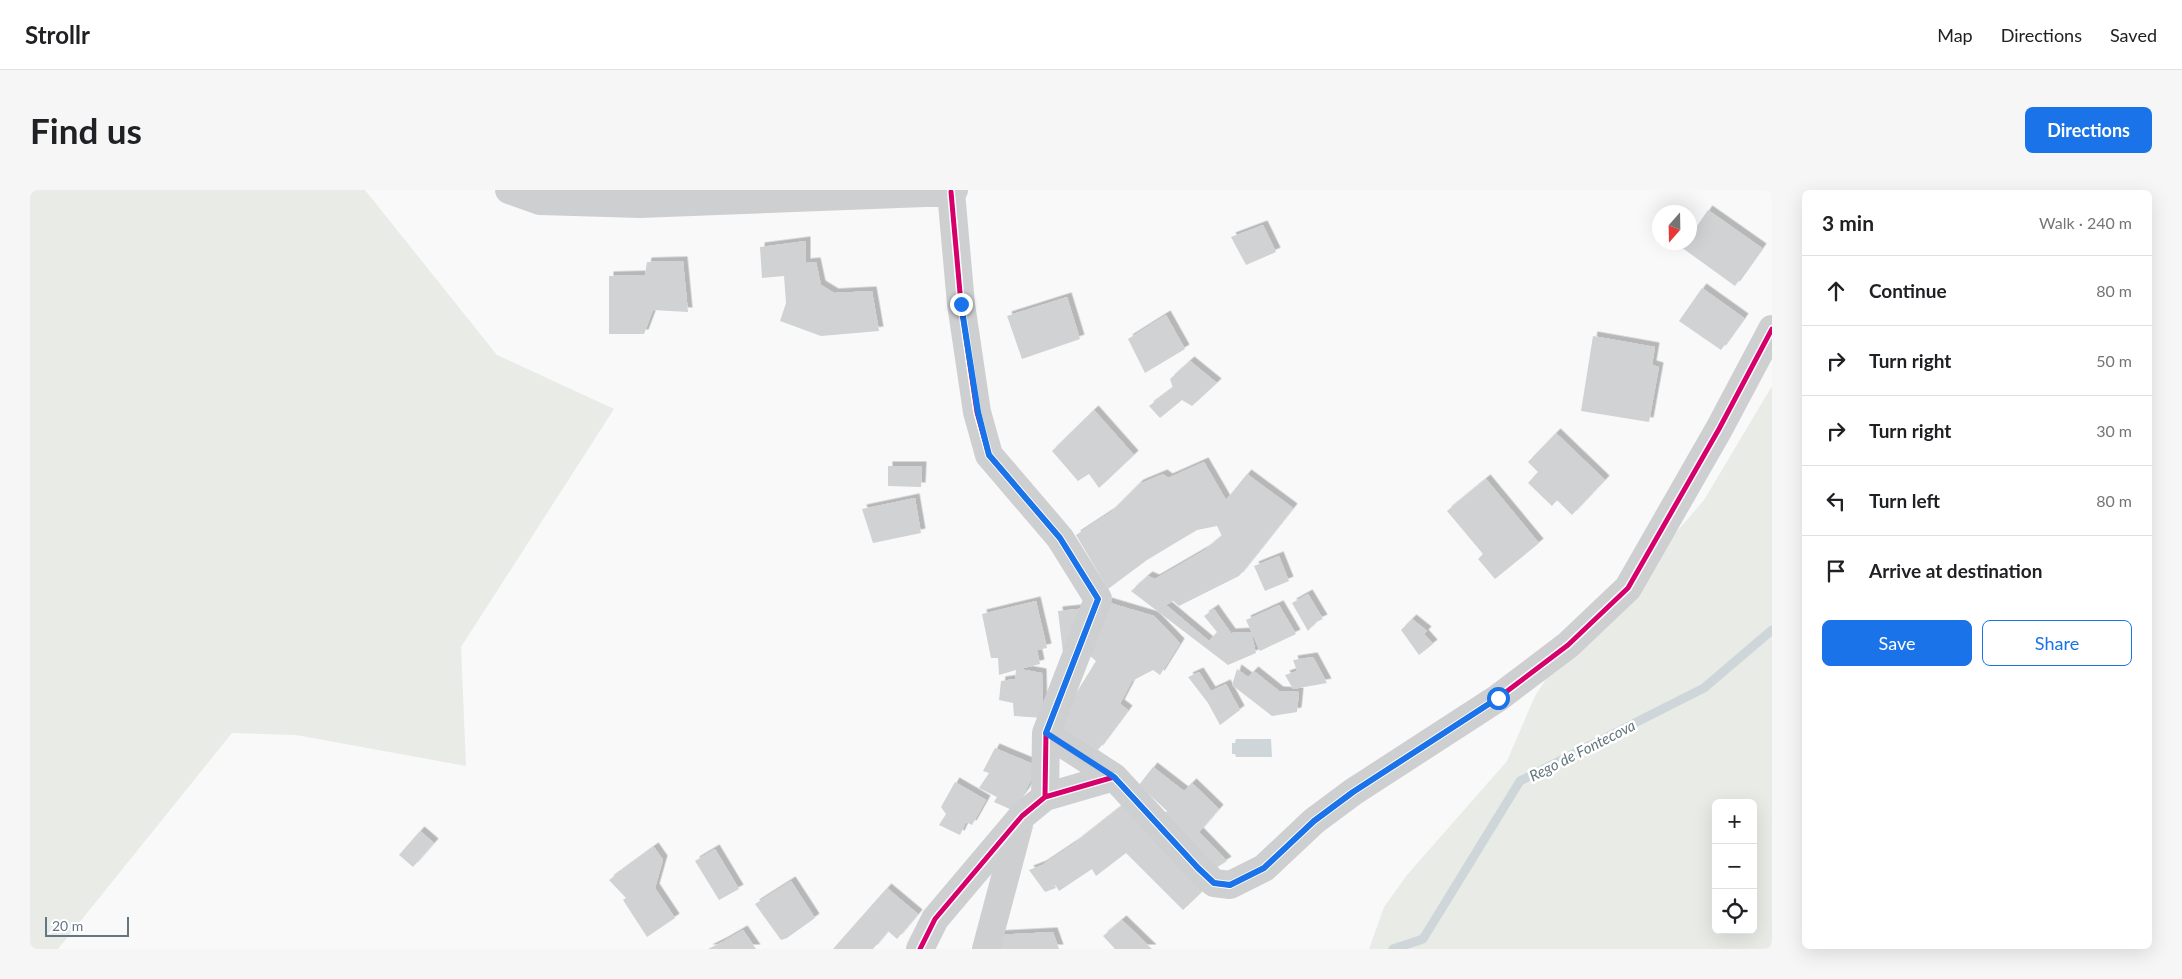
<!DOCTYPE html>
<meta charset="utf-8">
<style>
:root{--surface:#fff;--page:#f6f6f6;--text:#202124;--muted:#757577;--line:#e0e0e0;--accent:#1a73e8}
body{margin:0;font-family:Lato,sans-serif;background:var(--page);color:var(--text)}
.controls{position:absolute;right:15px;bottom:15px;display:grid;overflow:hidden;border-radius:8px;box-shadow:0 5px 20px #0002}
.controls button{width:45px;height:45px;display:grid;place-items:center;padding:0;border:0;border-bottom:1px solid var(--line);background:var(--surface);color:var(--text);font:25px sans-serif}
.compass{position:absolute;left:1622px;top:15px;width:45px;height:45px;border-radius:50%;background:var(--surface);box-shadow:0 5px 20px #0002;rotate:200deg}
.scale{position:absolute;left:15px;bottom:12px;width:84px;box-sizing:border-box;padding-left:5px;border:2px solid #657683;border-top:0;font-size:14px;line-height:18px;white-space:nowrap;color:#657683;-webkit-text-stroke:4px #fff;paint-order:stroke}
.stop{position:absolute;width:15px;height:15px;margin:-11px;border:4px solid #1a73e8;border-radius:50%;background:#fff}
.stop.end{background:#1a73e8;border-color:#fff;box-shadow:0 1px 5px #0008}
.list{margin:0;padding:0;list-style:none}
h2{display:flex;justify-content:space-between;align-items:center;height:65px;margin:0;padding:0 20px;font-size:21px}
h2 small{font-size:16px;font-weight:400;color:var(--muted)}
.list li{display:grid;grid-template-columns:32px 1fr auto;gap:15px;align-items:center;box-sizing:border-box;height:70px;padding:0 20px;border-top:1px solid var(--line)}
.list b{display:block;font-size:19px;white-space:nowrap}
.list em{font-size:16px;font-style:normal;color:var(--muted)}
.actions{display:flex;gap:10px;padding:15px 20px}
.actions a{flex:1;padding:11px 0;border:1px solid var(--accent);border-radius:8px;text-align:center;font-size:18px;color:var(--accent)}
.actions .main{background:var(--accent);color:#fff}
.icon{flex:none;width:28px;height:28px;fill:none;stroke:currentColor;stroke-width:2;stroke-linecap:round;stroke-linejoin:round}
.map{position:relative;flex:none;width:1742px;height:759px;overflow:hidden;border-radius:8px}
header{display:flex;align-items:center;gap:30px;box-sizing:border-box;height:70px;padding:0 25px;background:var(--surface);border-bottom:1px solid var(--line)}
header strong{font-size:24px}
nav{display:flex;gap:28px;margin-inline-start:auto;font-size:18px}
.intro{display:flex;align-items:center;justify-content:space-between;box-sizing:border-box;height:120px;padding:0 30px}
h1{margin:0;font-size:35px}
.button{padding:12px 22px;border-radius:8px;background:var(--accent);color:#fff;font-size:18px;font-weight:700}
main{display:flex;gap:30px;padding:0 30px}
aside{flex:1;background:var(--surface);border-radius:8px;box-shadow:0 5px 20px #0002}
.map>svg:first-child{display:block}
</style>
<header>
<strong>Strollr</strong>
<nav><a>Map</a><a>Directions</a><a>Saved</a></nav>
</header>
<div class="intro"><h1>Find us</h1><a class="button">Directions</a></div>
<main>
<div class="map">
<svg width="1742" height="759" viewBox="0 0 1742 759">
<defs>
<filter id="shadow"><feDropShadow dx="4.5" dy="-4.5" stdDeviation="0" flood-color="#0004"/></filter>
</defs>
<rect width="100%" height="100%" fill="#f9f9f9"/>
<path fill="#e8ebe6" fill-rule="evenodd" d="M0 0H335L467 165 584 219 431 457 436 576 266 545 202 543 28 759H0Z
M1742 196V759H1339L1354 717 1377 685 1477 571 1505 506 1538 455 1598 398 1674 310ZM1686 613H1723V740H1686Z"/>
<path fill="#ced6d9" d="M1206 549H1241L1242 567H1206L1205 564H1202V553H1205Z"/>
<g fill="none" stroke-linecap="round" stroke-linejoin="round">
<path stroke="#ced6d9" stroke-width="9" d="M1363 759 1393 749 1490 591 1674 498 1742 440"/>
</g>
<path fill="#d0d2d3" filter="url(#shadow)" d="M1678 20 1732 58 1705 96 1651 57 1655 52H1660V46Z
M1233 35 1246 62 1216 75 1201 47Z
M776 51V73L786 72 791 95 804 103 842 101 849 141 791 146 750 131 756 113 754 86 732 88 730 57Z
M653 71 658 122 623 120 614 144H579V86L615 85 617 72Z
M1672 98 1714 128 1691 160 1649 131Z
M1037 107 1050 149 992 169 977 126Z
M1136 125 1155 159 1115 183 1098 149Z
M1563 146 1625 157 1622 175 1629 177 1619 232 1551 221Z
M1160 171 1187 193 1162 216 1152 210 1130 228 1119 216 1143 198 1140 189Z
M1064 220 1104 265 1069 298 1059 284 1048 291 1022 261Z
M1526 243 1575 290 1542 325 1527 310 1522 316 1498 293 1508 282 1498 272Z
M1174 272 1196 310 1217 284 1263 318 1209 386 1149 416 1143 411 1136 415 1179 451 1187 442 1174 426 1184 419 1201 443 1221 442 1226 463 1198 475 1101 401 1118 386 1125 389 1175 360 1192 346 1187 336 1167 340 1117 370 1078 399 1046 345 1081 322 1109 294 1133 284 1138 288Z
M858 276H892L891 297 858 296Z
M1456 289 1509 353 1465 389 1448 369 1453 364 1417 321Z
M885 308 891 343 843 353 832 319Z
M1249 366 1259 391 1235 401 1224 376Z
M1278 404 1293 429 1286 432 1278 441 1262 413Z
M1006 411 1017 458 1007 460 1010 474 990 479 1012 483 1013 528 984 526 983 513 969 510 971 491 985 489 986 480 969 485 968 468H961L952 424Z
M1077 412 1124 426 1150 453 1130 485 1123 480 1102 491 1090 514 1098 520 1068 560 1027 534 1066 471 1054 461Z
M1249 415 1266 444 1230 461 1216 430Z
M1057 418 1033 463 1028 421Z
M1382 429 1397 441 1394 444 1403 454 1389 465 1371 440Z
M1283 467 1297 493 1263 499 1255 485 1267 481 1263 470Z
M1207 479 1218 487 1224 481 1249 501 1269 502 1267 522 1242 526 1202 495Z
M1169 482 1181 501 1196 494 1210 520 1190 535 1178 513 1158 487Z
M965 558 1008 576 995 602 982 620 964 612 967 607 949 598 959 583 953 581Z
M1123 577 1154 601 1162 593 1189 619 1169 642 1197 671 1186 678 1133 626 1137 621 1109 595Z
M925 592 956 610 942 635 936 632 930 645 909 635 916 624 911 617Z
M1097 612 1178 696 1153 720 1096 663 1066 686 1062 679 1029 701 1021 688 1026 698 1015 702 999 680 1012 675 1045 653Z
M390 641 404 653 383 677 369 665Z
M624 657 633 670 625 698 645 728 617 747 593 710 596 708 579 690Z
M685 659 709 699 689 710 665 671Z
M761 691 785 728 757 748 751 750 725 714Z
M857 698 888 724 867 749 858 741 843 759H803Z
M1092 730 1122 759H1085L1073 746Z
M713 740 726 759H678L694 751Z
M1023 742 1029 759H965L966 745Z"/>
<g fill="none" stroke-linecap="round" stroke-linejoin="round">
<path stroke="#cecfd0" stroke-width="28" d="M479 0 510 11 610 14 921 2 924 0
M1016 543 1084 587
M1015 607 1084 587 1168 678 1184 693 1200 695 1234 678 1284 631 1323 602 1468 508 1538 455 1598 398 1689 239 1742 139
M890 759 905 729 992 626 1015 607 1016 543 1068 409 1030 348 959 265 947 222 931 114 921 2
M956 759 989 635"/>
<defs>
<path id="cycleway" d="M1015 607 1084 587 1168 678 1184 693 1200 695 1234 678 1284 631 1323 602 1468 508 1538 455 1598 398 1689 239 1742 139
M890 759 905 729 992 626 1015 607 1016 543 1068 409 1030 348 959 265 947 222 931 114 921 2"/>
</defs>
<use href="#cycleway" stroke="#fff" stroke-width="8"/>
<use href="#cycleway" stroke="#d6006c" stroke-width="5"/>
</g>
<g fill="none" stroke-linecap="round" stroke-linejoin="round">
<path stroke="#1a73e8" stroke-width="6" d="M931 114 948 222 959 265 1030 348 1068 409 1016 543 1084 587 1168 678 1184 693 1200 695 1234 678 1284 631 1323 602 1468 508"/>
</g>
<g text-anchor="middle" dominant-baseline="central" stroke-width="5" stroke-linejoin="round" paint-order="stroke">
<g font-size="15" font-style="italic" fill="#60757c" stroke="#fff">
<text transform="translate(1552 560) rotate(-27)">Rego de Fontecova</text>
</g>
</g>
</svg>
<div class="controls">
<button>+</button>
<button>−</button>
<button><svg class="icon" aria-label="locate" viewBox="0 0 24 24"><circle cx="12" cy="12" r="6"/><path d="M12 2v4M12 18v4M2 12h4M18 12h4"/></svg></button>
</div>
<svg class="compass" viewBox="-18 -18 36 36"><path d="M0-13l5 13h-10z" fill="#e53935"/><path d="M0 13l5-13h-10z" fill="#757577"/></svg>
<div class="scale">20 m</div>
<div class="stop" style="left:1468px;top:508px"></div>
<div class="stop end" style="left:931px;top:114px"></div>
</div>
<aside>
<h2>3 min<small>Walk · 240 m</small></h2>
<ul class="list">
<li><svg class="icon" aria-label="ahead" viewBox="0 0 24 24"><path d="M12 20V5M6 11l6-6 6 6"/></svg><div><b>Continue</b></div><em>80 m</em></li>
<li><svg class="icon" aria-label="right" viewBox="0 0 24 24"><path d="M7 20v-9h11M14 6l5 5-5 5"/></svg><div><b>Turn right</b></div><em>50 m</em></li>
<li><svg class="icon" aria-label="right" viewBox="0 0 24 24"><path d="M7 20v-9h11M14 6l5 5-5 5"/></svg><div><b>Turn right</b></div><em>30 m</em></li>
<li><svg class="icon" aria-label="left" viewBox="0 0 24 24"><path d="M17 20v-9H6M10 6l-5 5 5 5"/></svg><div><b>Turn left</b></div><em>80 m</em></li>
<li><svg class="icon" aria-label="arrive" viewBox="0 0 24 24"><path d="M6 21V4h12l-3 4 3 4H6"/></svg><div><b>Arrive at destination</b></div></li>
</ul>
<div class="actions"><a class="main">Save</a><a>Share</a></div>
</aside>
</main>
